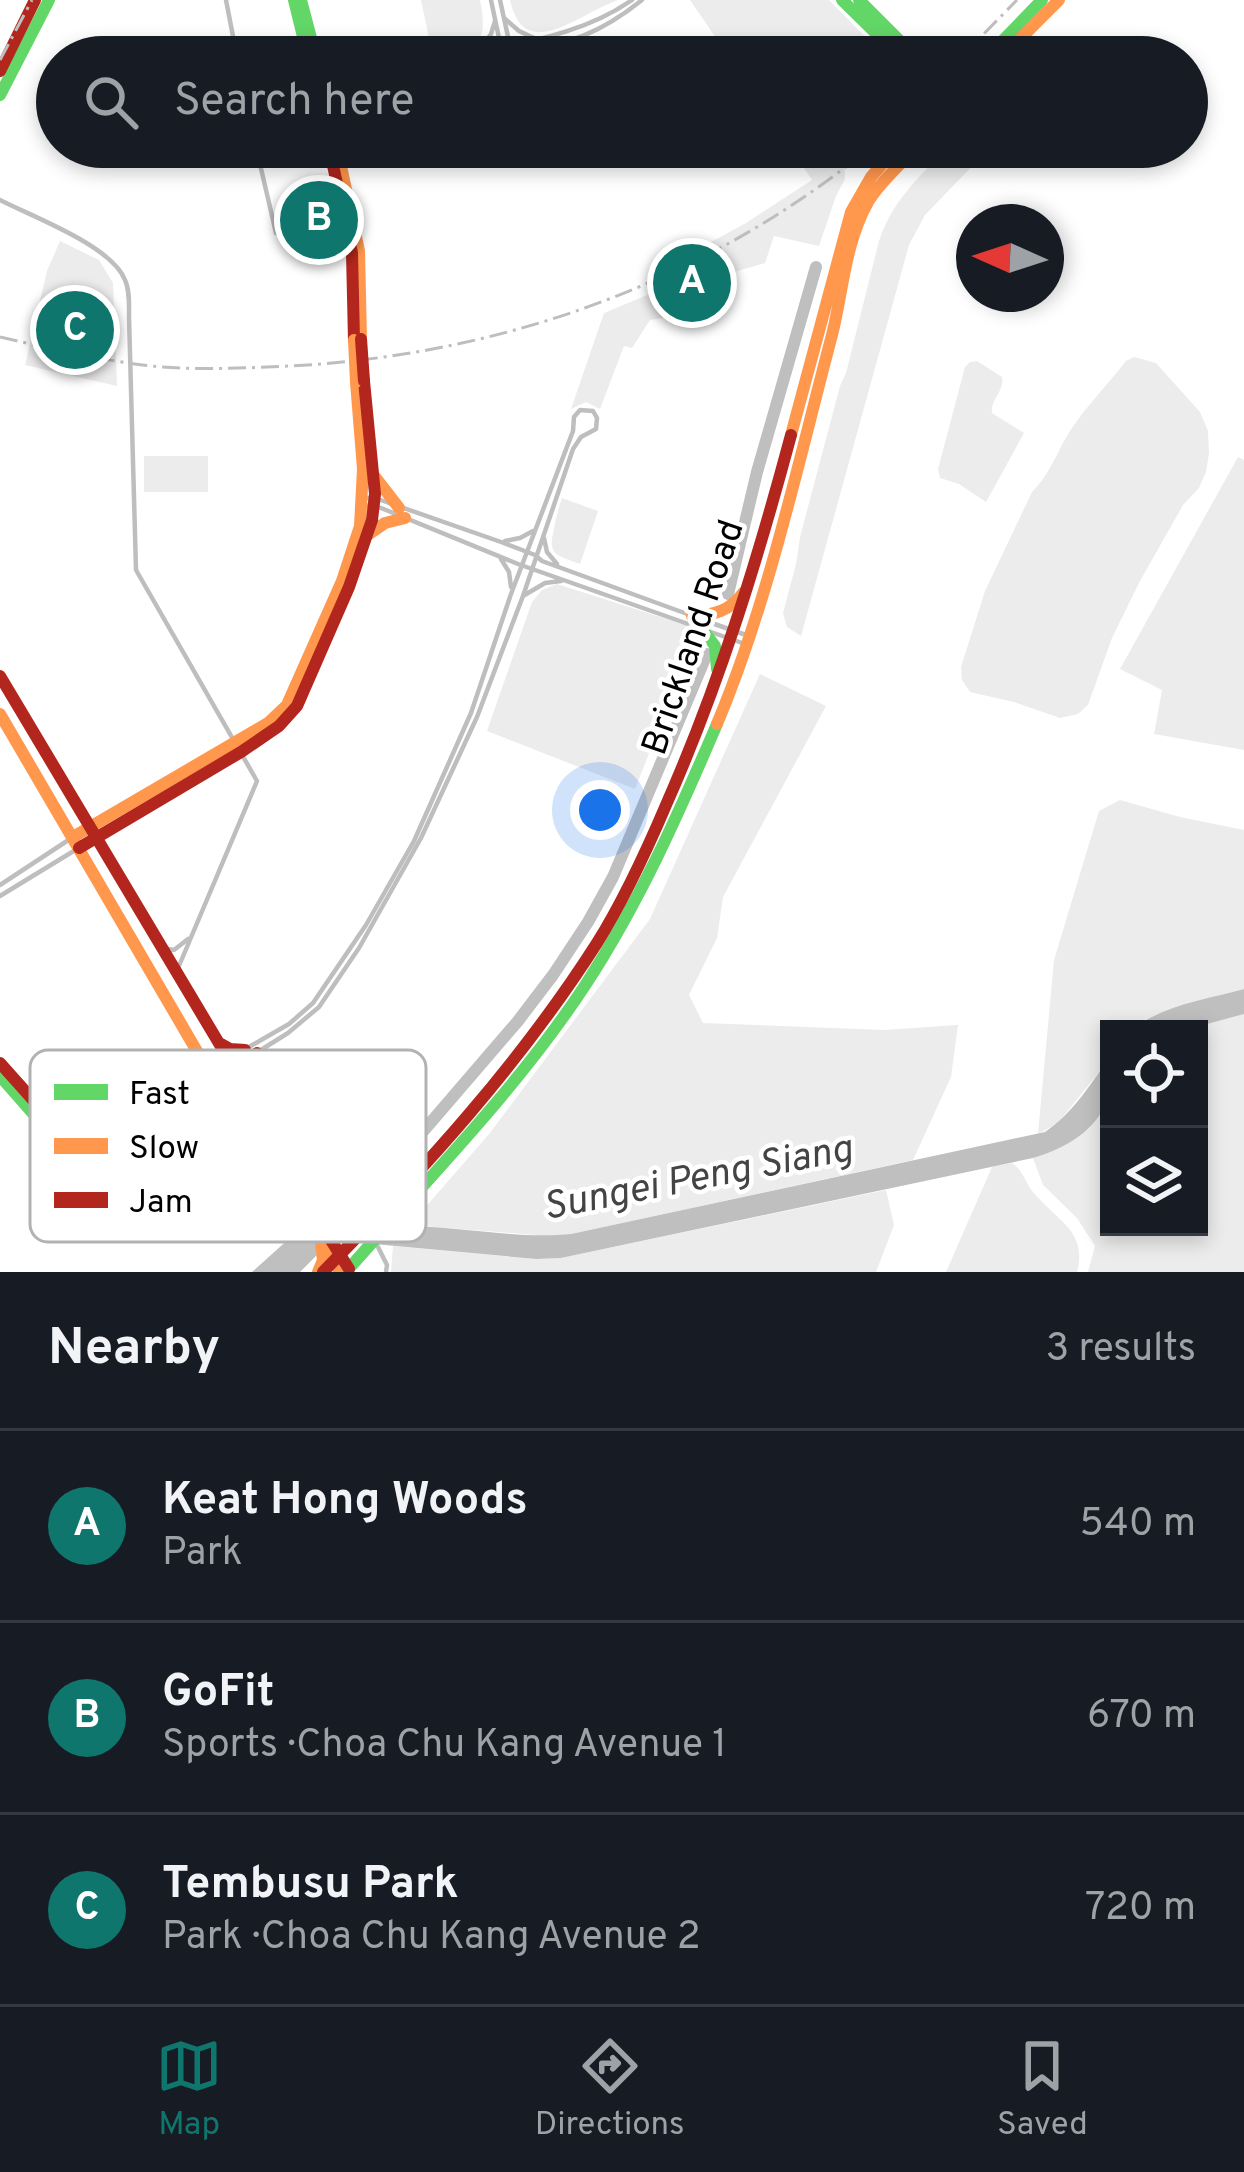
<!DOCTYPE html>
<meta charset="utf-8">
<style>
:root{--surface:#171b24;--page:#242831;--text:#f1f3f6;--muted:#9ea1a6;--line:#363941;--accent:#0f766e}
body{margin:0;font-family:Overpass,sans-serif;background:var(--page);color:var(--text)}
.controls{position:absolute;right:36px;bottom:36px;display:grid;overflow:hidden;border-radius:0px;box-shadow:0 6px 18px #0003}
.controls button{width:108px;height:108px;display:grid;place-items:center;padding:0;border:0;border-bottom:3px solid var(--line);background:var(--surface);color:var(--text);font:60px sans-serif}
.compass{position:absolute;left:956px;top:204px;width:108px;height:108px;border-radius:50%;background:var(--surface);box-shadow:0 6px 18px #0003;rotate:273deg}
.you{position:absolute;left:600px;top:810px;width:42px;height:42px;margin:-30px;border:9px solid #fff;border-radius:50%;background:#1a73e8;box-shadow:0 0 0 18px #1a73e833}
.badge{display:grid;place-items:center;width:78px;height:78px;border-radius:50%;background:var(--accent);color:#fff;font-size:39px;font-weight:700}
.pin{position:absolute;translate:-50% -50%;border:6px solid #fff;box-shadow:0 3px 12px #0006}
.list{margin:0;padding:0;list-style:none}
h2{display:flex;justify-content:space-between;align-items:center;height:156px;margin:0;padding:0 48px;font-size:51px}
h2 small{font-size:39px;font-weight:400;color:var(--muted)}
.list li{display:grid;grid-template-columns:78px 1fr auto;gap:36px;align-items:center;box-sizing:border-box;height:192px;padding:0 48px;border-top:3px solid var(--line)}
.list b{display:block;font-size:45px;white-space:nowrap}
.list p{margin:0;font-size:39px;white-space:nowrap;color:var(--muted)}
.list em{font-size:39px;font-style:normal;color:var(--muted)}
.icon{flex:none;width:66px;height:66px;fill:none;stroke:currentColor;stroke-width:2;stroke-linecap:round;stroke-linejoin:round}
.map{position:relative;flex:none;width:1244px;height:1272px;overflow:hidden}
.search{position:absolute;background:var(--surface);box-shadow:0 6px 18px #0003;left:36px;right:36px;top:36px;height:132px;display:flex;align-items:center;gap:30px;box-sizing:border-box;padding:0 42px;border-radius:66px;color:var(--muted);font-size:45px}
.sheet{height:732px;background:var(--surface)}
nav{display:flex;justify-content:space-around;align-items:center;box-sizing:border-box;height:168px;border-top:3px solid var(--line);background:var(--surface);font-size:33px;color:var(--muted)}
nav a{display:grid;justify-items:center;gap:6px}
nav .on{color:var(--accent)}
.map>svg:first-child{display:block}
</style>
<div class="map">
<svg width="1244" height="1272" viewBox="0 0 1244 1272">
<rect width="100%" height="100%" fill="#fff"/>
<path fill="#ececec" d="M421 0H480C490 50 474 44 433 57Z
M510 0H618C580 13 524 65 510 0Z
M690 0H829L885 57H729Z
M790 147H849L844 156 845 179 836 196 819 246 774 236 765 263 717 277 708 291 695 292 686 304 670 308 663 318 650 320 632 348 624 346 600 409 586 402 571 409 604 313 669 286 673 279 667 266 746 223 812 180Z
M948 147H968L978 160 925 215 909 245 801 636 787 627 783 613 796 564 800 537 840 386 846 373 879 241C892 201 920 176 948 147Z
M60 241 99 260 113 283 117 386 25 365 47 271Z
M1134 357 1156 363 1200 412 1208 431 1209 453 1206 472 1199 488 1183 505 1140 581 1112 638 1088 705 1078 714 1060 718 1014 702 970 692 962 680 961 667 985 591 1032 492C1047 477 1054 460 1064 441 1080 412 1106 387 1126 361Z
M977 361 1002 377C1005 391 990 399 992 413L1024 433 986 502 959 484 940 478 938 469 965 367 970 362Z
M144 456H208V492H144Z
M1238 457 1244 460V750L1154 734 1162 690 1120 669Z
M562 498 598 511 580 564C557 555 547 556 554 529 556 518 558 509 562 498Z
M557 584 698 629 635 789 487 731 532 602 542 590Z
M760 674 826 706 723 897 717 938 689 995 703 1023 884 1030 958 1025 951 1077 913 1160 571 1234 548 1236 410 1225 489 1134 650 919Z
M1120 800 1180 817 1244 830V989L1171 1009 1144 1020 1133 1029H1109V1058L1103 1067 1058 1123 1038 1134 1054 960 1099 811Z
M1244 1014V1272H1088L1095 1246 1077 1218 1043 1185 1033 1158C1073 1146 1088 1132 1109 1096V1227H1199V1029H1189Z
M1012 1163C1024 1171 1025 1183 1034 1193 1056 1220 1088 1231 1077 1272H946L992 1167Z
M886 1190 894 1225 876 1272H391L393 1246 536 1259 561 1258Z"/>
<path fill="#bfbfbf" d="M1244 989V1014L1189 1029H1133C1163 1005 1208 999 1244 989Z
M1109 1058C1109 1070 1112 1087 1108 1098 1097 1131 1064 1149 1033 1158L561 1258 536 1259 341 1241 317 1255 300 1272H252L302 1227 322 1214C366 1224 411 1225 456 1229 494 1232 532 1238 571 1234L1045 1132C1073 1113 1090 1085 1109 1058Z"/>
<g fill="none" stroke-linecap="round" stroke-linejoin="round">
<path stroke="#bfbfbf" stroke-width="12" d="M728 594 757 472 816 267
M340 1228 518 1021 553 975 588 922 613 877 707 654"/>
<path stroke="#bebebe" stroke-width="4.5" d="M226 0 237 57
M491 0 503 57
M500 0 512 55
M504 18 519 31 534 38
M478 52 491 34 495 21
M458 57C518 43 581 36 632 0
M501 57C562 43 591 41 642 0
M256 147 276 233
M0 200C33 217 112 246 125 280 130 291 129 305 129 317L136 570 257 781 176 973
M363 498H375L501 542 535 555 542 561 690 615
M362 505 381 508 518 564 745 644
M544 538 547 552 557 564
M505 541 520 538 533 531
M501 559 509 572 511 587
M523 596 545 583 561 581
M700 619 746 635
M0 885 70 839
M0 896 77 849
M162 948 174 950 188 939
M228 1059 289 1024 313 1003 366 925 414 841 471 713 511 594 573 431 574 417 580 410 593 411 597 418 596 429 581 437 573 449 523 596 477 717 421 838 359 948 319 1007 288 1033 232 1068
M375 1241 387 1265 386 1272"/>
<path stroke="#63d668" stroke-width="12" d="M294 0 308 57
M301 0 316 57
M842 0 900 57
M859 0 916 57
M987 57 1042 0
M0 95 49 0
M703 630 715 646 717 669
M0 1076 37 1118 79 1128 114 1129 148 1117 232 1068
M346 1272C427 1179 518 1088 586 984 640 901 678 815 717 724"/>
<path stroke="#ff974d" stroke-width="12" d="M1002 57 1059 0
M337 147 359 251 361 339
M791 435 851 212 871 177 897 147
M375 477 399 508
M369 534 385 523 405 518
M692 616C714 615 730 611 743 593
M0 714 198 1053 228 1101 246 1120 340 1272
M717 724C768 603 798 463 832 335 843 291 845 243 868 202 880 182 901 164 917 147
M73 837 268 723 287 705 342 581 360 526 363 469 356 382
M303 1195 323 1209 381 1213
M318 1272 323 1260 321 1242"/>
<path stroke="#b3261e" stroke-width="12" d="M0 71 35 0
M329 147 352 253 354 340
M0 676 226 1055 269 1141 349 1269
M79 848 241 752 279 726 297 706 349 587 372 520 375 494 364 381
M221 1044 230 1049 245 1050
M0 1063 42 1110 57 1116 101 1120 124 1118 144 1110 228 1059
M197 1090 227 1100
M245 1091 246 1072 257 1053
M323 1272C422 1171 520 1064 597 943 624 900 646 852 666 805 719 685 757 562 791 435"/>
<path stroke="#bebebe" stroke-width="3" stroke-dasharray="18 6 3 6" stroke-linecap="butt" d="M961 57 1017 0
M0 60 32 0
M0 337C53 349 107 362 162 367 205 370 247 368 290 366 503 355 706 282 871 147"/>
<path stroke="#ff974d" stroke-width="12" d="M354 340 356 382"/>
<path stroke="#b3261e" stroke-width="12" d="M361 339 364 381"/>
</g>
<g text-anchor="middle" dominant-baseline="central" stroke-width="9" stroke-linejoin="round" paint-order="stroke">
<g font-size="36" fill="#000" stroke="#fff">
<text transform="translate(695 638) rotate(-71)">Brickland Road</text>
</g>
<g font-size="39" font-style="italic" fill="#444" stroke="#fff">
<text transform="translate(698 1180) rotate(-11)">Sungei Peng Siang</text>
</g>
</g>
<rect x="30" y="1050" width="396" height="192" rx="18" fill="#fff" stroke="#b2b2b2" stroke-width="3"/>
<rect x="54" y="1084" width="54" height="16" fill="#63d668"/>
<rect x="54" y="1138" width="54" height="16" fill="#ff974d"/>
<rect x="54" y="1192" width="54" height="16" fill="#b3261e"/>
<g font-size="33" fill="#000">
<text x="129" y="1104">Fast</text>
<text x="129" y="1158">Slow</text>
<text x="129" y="1212">Jam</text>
</g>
</svg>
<div class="controls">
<button><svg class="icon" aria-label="locate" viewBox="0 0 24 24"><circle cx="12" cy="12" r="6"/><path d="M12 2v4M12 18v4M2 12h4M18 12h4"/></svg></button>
<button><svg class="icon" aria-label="layers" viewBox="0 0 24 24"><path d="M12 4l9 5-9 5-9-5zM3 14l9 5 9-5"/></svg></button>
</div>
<svg class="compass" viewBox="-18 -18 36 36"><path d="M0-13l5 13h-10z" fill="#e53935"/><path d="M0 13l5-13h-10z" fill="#9ea1a6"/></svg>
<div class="you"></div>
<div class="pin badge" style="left:692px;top:283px">A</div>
<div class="pin badge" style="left:319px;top:220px">B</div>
<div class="pin badge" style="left:75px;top:330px">C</div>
<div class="search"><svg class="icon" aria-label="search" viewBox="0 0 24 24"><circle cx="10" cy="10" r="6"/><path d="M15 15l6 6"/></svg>Search here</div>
</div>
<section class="sheet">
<h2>Nearby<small>3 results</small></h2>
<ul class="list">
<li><span class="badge">A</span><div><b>Keat Hong Woods</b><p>Park</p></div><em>540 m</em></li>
<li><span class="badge">B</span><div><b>GoFit</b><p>Sports · Choa Chu Kang Avenue 1</p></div><em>670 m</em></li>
<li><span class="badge">C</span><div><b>Tembusu Park</b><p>Park · Choa Chu Kang Avenue 2</p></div><em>720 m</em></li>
</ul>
</section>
<nav>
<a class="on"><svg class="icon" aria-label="map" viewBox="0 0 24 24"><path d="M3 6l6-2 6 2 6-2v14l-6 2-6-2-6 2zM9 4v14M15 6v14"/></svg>Map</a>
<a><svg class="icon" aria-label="directions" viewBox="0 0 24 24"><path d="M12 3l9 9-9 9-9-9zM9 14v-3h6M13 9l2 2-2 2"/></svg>Directions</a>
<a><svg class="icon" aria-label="saved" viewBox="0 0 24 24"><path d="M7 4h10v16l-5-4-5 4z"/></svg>Saved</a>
</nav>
